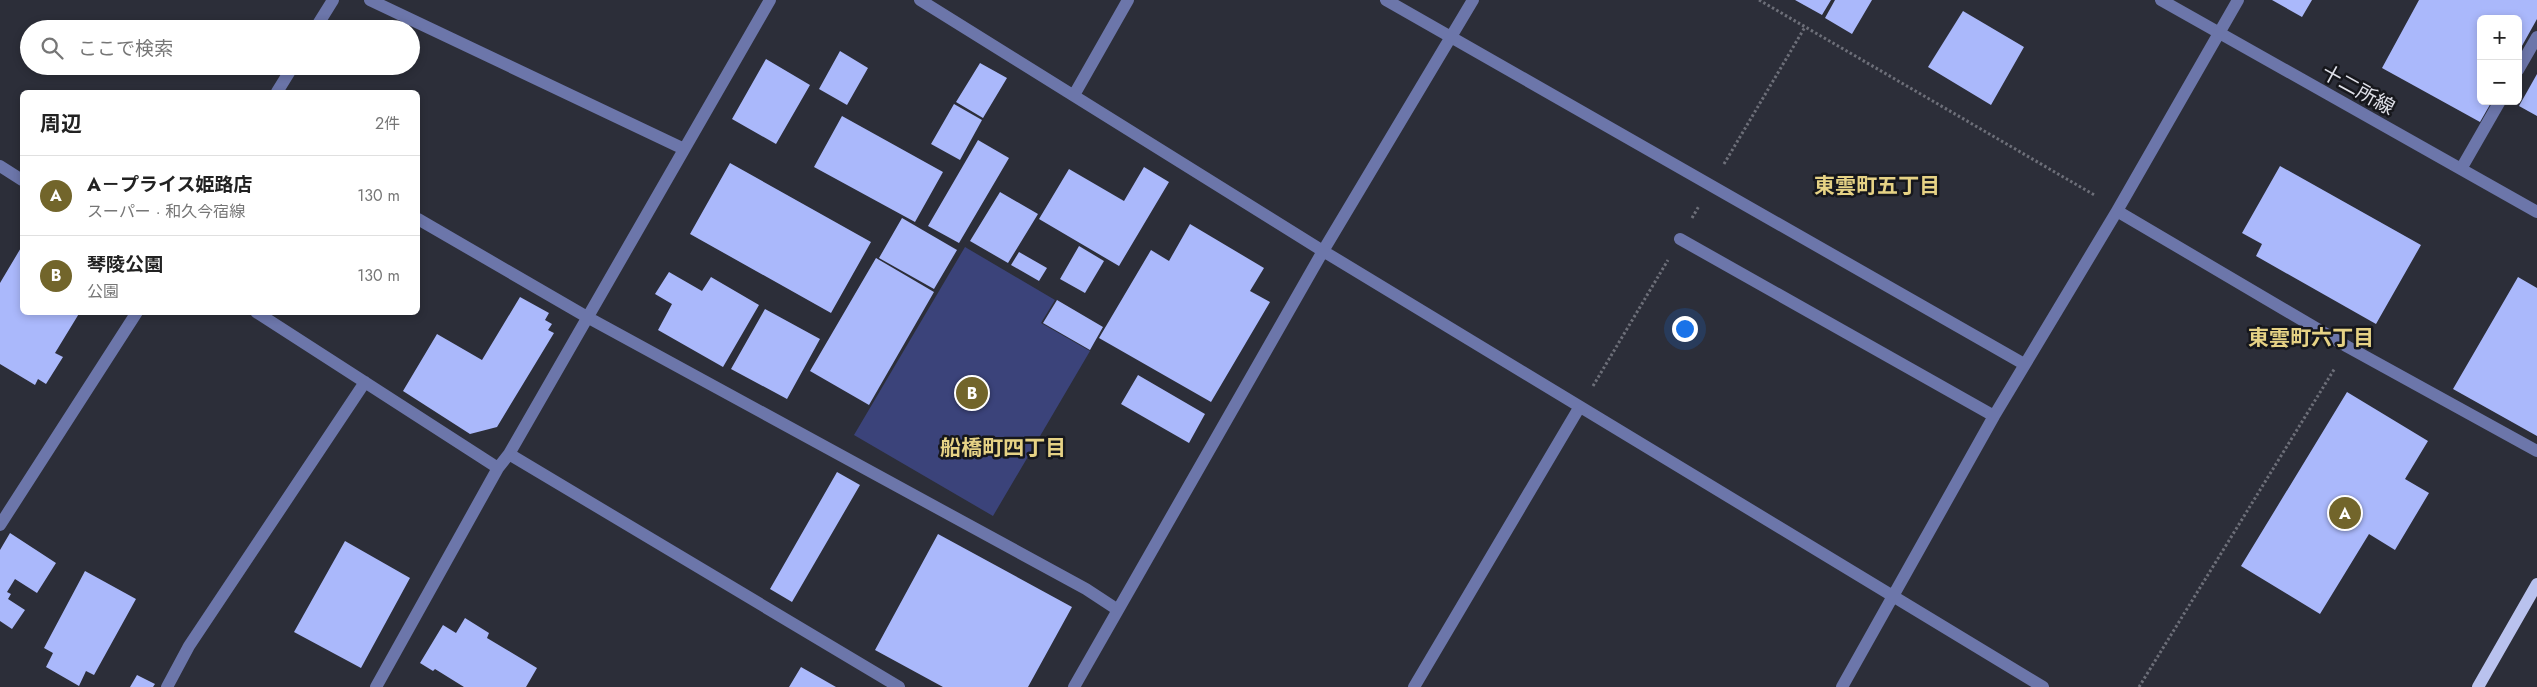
<!DOCTYPE html>
<html lang="ja">
<meta charset="utf-8">
<style>
:root{--surface:#fff;--page:#f6f6f6;--text:#222;--muted:#767676;--line:#e0e0e0;--accent:#72652b}
body{margin:0;font-family:Jost,"Noto Sans JP",sans-serif;background:var(--page);color:var(--text)}
.controls{position:absolute;right:15px;top:15px;display:grid;overflow:hidden;border-radius:8px;box-shadow:0 2px 8px #0003}
.controls button{width:45px;height:45px;display:grid;place-items:center;padding:0;border:0;border-bottom:1px solid var(--line);background:var(--surface);color:var(--text);font:25px sans-serif}
.you{position:absolute;left:1684px;top:328px;width:18px;height:18px;margin:-12px;border:4px solid #fff;border-radius:50%;background:#1a73e8;box-shadow:0 0 0 8px #1a73e833}
.badge{display:grid;place-items:center;width:32px;height:32px;border-radius:50%;background:var(--accent);color:#fff;font-size:16px;font-weight:700}
.pin{position:absolute;translate:-50% -50%;border:2px solid #fff;box-shadow:0 1px 5px #0006}
.list{margin:0;padding:0;list-style:none}
h2{display:flex;justify-content:space-between;align-items:center;height:65px;margin:0;padding:0 20px;font-size:21px}
h2 small{font-size:16px;font-weight:400;color:var(--muted)}
.list li{display:grid;grid-template-columns:32px 1fr auto;gap:15px;align-items:center;box-sizing:border-box;height:80px;padding:0 20px;border-top:1px solid var(--line)}
.list b{display:block;font-size:19px;white-space:nowrap}
.list p{margin:0;font-size:16px;white-space:nowrap;color:var(--muted)}
.list em{font-size:16px;font-style:normal;color:var(--muted)}
.icon{flex:none;width:28px;height:28px;fill:none;stroke:currentColor;stroke-width:2;stroke-linecap:round;stroke-linejoin:round}
.map{position:relative;flex:none;width:2537px;height:687px;overflow:hidden}
.search{position:absolute;background:var(--surface);box-shadow:0 2px 8px #0003;left:20px;top:20px;width:400px;height:55px;display:flex;align-items:center;gap:12px;box-sizing:border-box;padding:0 18px;border-radius:28px;color:var(--muted);font-size:19px}
.panel{position:absolute;background:var(--surface);box-shadow:0 2px 8px #0003;left:20px;top:90px;width:400px;height:225px;border-radius:8px}
.map>svg:first-child{display:block}
</style>
<div class="map">
<svg width="2537" height="687" viewBox="0 0 2537 687">
<rect width="100%" height="100%" fill="#2c2e39"/>
<path fill="#3b437a" d="M965 247 1055 300 1041 323 1090 351 993 516 854 435Z"/>
<path fill="#aab8fb" d="M1795 0H1831L1822 15Z
M1835 0H1872L1852 34 1825 18Z
M2272 0H2312L2302 17Z
M2419 0H2537V19L2518 53V19H2481V101H2492L2480 122 2382 68Z
M1963 11 2024 47 1991 105 1928 67Z
M840 51 868 68 847 105 819 89Z
M766 59 810 85 776 144 732 119Z
M980 63 1007 78 983 118 956 102Z
M2537 74V116L2519 106Z
M954 104 982 120 960 160 931 144Z
M842 116 943 172 915 222 814 167Z
M978 140 1009 158 959 243 928 226Z
M730 163 871 242 831 313 690 234Z
M2280 166 2421 245 2376 324 2256 256 2262 244 2242 233Z
M1144 167 1169 182 1119 266 1039 219 1069 169 1124 201Z
M1000 192 1038 214 1008 263 970 241Z
M902 218 957 250 934 289 879 258Z
M1190 224 1264 268 1250 291 1270 302 1211 402 1099 338 1151 250 1169 261Z
M22 246V312H80L55 353 63 357 46 384 38 379 35 385 0 364V283Z
M1079 246 1104 261 1085 293 1060 279Z
M1019 252 1047 268 1039 281 1011 265Z
M876 258 934 292 869 405 810 371Z
M669 272 702 291 711 277 759 305 723 367 658 330 672 304 655 294Z
M2518 277 2537 288V436L2453 389Z
M520 297 549 313 545 320 552 324 548 330 554 333 497 427 470 434 403 391 437 334 482 360Z
M1057 300 1103 327 1090 350 1043 323Z
M765 309 820 339 787 399 731 369Z
M1138 375 1205 414 1189 443 1121 404Z
M2347 392 2428 441 2405 479 2429 493 2395 550 2369 534 2320 614 2241 566Z
M837 472 860 485 792 602 770 589Z
M10 533 56 563 37 593 15 579 7 592 11 594 8 599 25 610 12 629 0 621V550Z
M938 534 1072 607 1028 687H943L875 650Z
M345 541 410 578 361 668 294 632Z
M85 571 136 599 94 675 86 671 79 686 46 667 53 653 44 648Z
M465 618 489 633 487 638 537 668 526 687H464L435 669 433 671 420 663 443 625 456 633Z
M801 667 836 687H789Z
M137 675 155 684 153 687H130Z"/>
<g fill="none" stroke-linecap="round" stroke-linejoin="round">
<path stroke="#6d6f79" stroke-width="3" stroke-dasharray="2.5 2.5" stroke-linecap="butt" d="M1759 0 2096 196
M1724 164 1805 27
M1692 218 1699 206
M1593 386 1668 260
M2139 687 2335 368"/>
<path stroke="#6c76aa" stroke-width="12" d="M370 0 684 149
M920 0 1323 251 2043 687
M1386 0 2024 364
M2161 0 2537 212
M315 29 333 0
M2518 70 2537 37
M277 92 293 66
M1074 95 1128 0
M0 166 22 180
M2461 169 2500 101
M2117 211 2348 347 2537 451
M418 219 587 317 1086 589 1118 610
M1680 239 1994 416
M256 312 498 468
M509 454 899 687
M0 525 137 312
M167 687 189 646 365 382
M376 687 498 468 509 454 770 0
M1074 687 1323 251 1473 0
M1414 687 1579 408
M1842 687 1994 416 2117 211 2238 0"/>
<path stroke="#b9c2ee" stroke-width="12" d="M2478 687 2537 584"/>
</g>
<g text-anchor="middle" dominant-baseline="central" stroke-width="5" stroke-linejoin="round" paint-order="stroke">
<g font-size="20" fill="#e0e1e9" stroke="#16171c">
<text transform="translate(2358 90) rotate(29)">十二所線</text>
</g>
<g font-size="21" font-weight="bold" fill="#e6d285" stroke="#16171c">
<text x="1877" y="186">東雲町五丁目</text>
<text x="2311" y="338">東雲町六丁目</text>
<text x="1003" y="448">船橋町四丁目</text>
</g>
</g>
</svg>
<div class="controls">
<button>+</button>
<button>−</button>
</div>
<div class="you"></div>
<div class="pin badge" style="left:2345px;top:513px">A</div>
<div class="pin badge" style="left:972px;top:393px">B</div>
<div class="search"><svg class="icon" aria-label="search" viewBox="0 0 24 24"><circle cx="10" cy="10" r="6"/><path d="M15 15l6 6"/></svg>ここで検索</div>
<section class="panel">
<h2>周辺<small>2件</small></h2>
<ul class="list">
<li><span class="badge">A</span><div><b>A－プライス姫路店</b><p>スーパー · 和久今宿線</p></div><em>130 m</em></li>
<li><span class="badge">B</span><div><b>琴陵公園</b><p>公園</p></div><em>130 m</em></li>
</ul>
</section>
</div>
